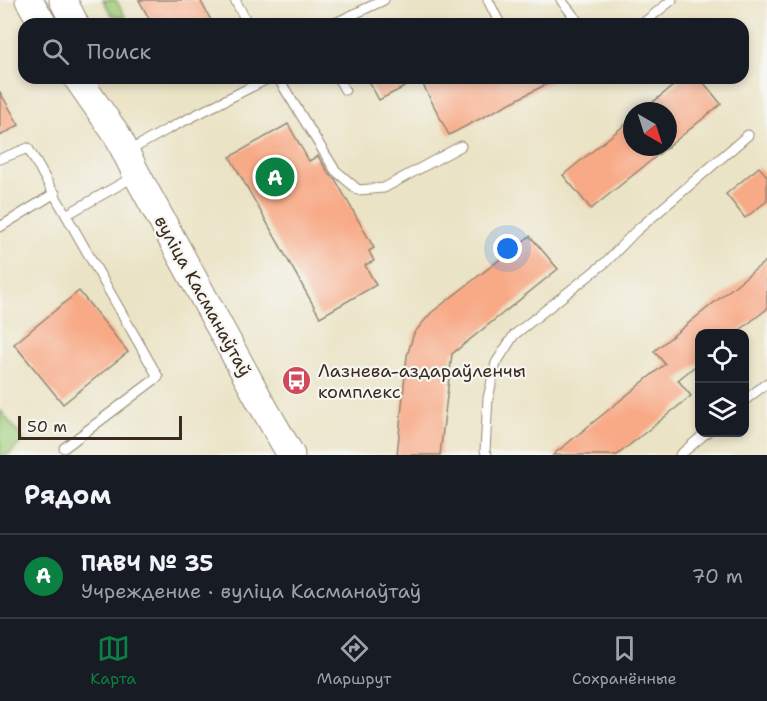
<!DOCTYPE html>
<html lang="ru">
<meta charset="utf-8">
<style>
:root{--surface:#171b24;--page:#20242c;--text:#f1f3f6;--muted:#9ea1a6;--line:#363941;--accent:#0b8043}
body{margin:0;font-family:"Shantell Sans",sans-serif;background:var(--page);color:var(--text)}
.controls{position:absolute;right:18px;bottom:18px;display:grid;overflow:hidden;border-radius:12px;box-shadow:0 3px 9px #0003}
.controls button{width:54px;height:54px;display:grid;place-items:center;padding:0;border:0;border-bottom:2px solid var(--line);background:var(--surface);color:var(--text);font:30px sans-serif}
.compass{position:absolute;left:623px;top:102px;width:54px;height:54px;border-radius:50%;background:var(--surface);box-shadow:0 3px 9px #0003;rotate:141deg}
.scale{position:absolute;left:18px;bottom:15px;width:164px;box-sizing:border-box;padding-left:6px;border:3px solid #3b2a1e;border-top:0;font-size:16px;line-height:21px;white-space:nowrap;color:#3b2a1e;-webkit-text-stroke:4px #f6f6f2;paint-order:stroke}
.you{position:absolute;left:508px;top:249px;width:21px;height:21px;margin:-15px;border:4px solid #fff;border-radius:50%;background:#1a73e8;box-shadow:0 0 0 9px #1a73e833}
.badge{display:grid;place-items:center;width:39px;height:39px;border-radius:50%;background:var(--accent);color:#fff;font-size:20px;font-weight:700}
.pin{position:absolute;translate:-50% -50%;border:3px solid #fff;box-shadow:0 2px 6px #0006}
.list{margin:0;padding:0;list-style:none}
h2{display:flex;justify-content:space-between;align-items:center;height:78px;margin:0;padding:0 24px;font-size:26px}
h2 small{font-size:20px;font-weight:400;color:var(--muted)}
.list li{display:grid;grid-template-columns:39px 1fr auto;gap:18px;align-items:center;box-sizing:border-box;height:84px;padding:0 24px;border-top:2px solid var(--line)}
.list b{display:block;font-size:22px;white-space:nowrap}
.list p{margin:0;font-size:20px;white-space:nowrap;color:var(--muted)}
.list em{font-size:20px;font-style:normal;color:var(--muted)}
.icon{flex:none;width:33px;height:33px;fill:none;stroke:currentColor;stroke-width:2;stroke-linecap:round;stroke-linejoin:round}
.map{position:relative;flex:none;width:767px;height:455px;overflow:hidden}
.search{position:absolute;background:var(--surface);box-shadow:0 3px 9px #0003;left:18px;right:18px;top:18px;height:66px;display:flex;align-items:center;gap:15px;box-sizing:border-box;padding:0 21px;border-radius:18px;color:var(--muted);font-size:22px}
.sheet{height:162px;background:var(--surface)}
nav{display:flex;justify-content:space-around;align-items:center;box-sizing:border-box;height:84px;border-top:2px solid var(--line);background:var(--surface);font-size:16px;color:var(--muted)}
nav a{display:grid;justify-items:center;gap:3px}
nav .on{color:var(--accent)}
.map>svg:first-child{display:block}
</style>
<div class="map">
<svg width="767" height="455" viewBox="0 0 767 455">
<rect width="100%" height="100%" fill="#f6f6f2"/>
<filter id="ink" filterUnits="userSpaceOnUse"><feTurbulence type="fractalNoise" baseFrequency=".0167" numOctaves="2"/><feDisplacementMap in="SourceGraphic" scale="12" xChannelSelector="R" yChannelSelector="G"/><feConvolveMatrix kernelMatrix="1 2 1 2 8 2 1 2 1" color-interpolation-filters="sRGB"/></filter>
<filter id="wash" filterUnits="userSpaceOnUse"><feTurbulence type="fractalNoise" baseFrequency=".008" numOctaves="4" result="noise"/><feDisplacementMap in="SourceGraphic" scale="24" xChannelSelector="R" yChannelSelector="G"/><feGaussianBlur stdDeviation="1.35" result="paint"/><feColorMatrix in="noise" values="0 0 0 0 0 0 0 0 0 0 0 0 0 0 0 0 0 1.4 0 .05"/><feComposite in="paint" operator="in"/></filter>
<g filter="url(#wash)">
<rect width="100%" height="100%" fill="#ebe3c5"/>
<path fill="#9fcc79" stroke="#6d7b4c" stroke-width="1.5" d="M103 0H116L126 18 112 15Z
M0 410 24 440 8 455H0Z"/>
<g id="blocks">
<path fill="#f8a985" d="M139 0H200L213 24H152Z
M367 78H558L449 135 420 79 379 100Z
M683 78H700L721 104 591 209 563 175 632 119V147H668V111H642Z
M0 92 19 125 0 136Z
M288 124 309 161 318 156 329 174 335 179 374 248 369 251 374 261 365 265 376 285 320 317 230 157Z
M759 167 767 176V201L745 218 726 194Z
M530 236 558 269 452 354 440 455H397L407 356 414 333 431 313Z
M767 260V309L736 333H699V363L678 380 691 396 617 455H553L665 364 654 351Z
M79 291 128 352 63 404 14 344Z"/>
</g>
</g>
<g filter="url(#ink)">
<use href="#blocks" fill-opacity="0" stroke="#938672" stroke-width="1.5"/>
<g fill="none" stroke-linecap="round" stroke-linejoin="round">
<defs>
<path id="lane" d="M235 0 248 24
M488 0 500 24
M561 0 580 24
M333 24 384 0
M642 24 672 0
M278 78 335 170 358 190 384 188 461 146
M338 78 345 90
M127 152 168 129 269 78
M0 159 28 148 158 377 64 448
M66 215 135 176
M0 227 55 193
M744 401 767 383
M487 455 485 451 488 398 496 363 514 335 606 262 636 231 748 135
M680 455 707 432"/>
<path id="secondary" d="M29 0 43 24
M63 0 75 24
M77 78 117 135 137 175 260 401 291 455"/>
</defs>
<use href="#lane" stroke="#938672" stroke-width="11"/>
<use href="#secondary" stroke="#938672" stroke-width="29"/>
<use href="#lane" stroke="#fff" stroke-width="9"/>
<use href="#secondary" stroke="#fff" stroke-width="27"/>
</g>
</g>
<defs>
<symbol id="bus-disc" viewBox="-11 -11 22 22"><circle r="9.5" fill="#d1495b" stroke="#f6f6f2"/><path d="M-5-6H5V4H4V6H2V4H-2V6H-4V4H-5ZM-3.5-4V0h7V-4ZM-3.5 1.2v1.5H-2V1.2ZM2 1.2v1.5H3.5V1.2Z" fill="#fff"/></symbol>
</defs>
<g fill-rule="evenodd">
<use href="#bus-disc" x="280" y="364" width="33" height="33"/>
</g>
<g text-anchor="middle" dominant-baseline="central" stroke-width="4.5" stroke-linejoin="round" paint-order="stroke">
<g font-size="18" fill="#3b2a1e" stroke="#f6f6f2">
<text transform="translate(203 296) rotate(61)">вуліца Касманаўтаў</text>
</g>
<g font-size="18" fill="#3b2a1e" stroke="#f6f6f2" text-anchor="start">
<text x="318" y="371">Лазнева-аздараўленчы<tspan x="318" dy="21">комплекс</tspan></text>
</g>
</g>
</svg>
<div class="controls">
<button><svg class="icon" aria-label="locate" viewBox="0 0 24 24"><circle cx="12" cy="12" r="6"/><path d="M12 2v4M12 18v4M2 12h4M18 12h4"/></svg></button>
<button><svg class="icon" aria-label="layers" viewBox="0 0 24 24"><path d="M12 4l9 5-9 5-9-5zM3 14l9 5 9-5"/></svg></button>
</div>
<svg class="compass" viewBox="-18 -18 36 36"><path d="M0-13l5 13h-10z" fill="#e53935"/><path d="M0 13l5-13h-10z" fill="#9ea1a6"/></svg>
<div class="scale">50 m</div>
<div class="you"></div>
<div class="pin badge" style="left:275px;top:177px">A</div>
<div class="search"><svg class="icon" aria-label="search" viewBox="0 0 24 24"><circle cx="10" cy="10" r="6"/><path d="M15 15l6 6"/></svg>Поиск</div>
</div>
<section class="sheet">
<h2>Рядом<small></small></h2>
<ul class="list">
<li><span class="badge">A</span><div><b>ПАВЧ № 35</b><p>Учреждение · вуліца Касманаўтаў</p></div><em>70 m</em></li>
</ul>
</section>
<nav>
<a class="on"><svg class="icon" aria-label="map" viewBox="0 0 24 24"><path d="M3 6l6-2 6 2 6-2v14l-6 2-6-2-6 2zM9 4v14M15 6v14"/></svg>Карта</a>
<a><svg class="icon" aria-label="directions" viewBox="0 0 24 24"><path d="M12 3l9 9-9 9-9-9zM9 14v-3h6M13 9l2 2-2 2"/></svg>Маршрут</a>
<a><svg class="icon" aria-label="saved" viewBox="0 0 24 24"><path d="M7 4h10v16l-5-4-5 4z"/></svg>Сохранённые</a>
</nav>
